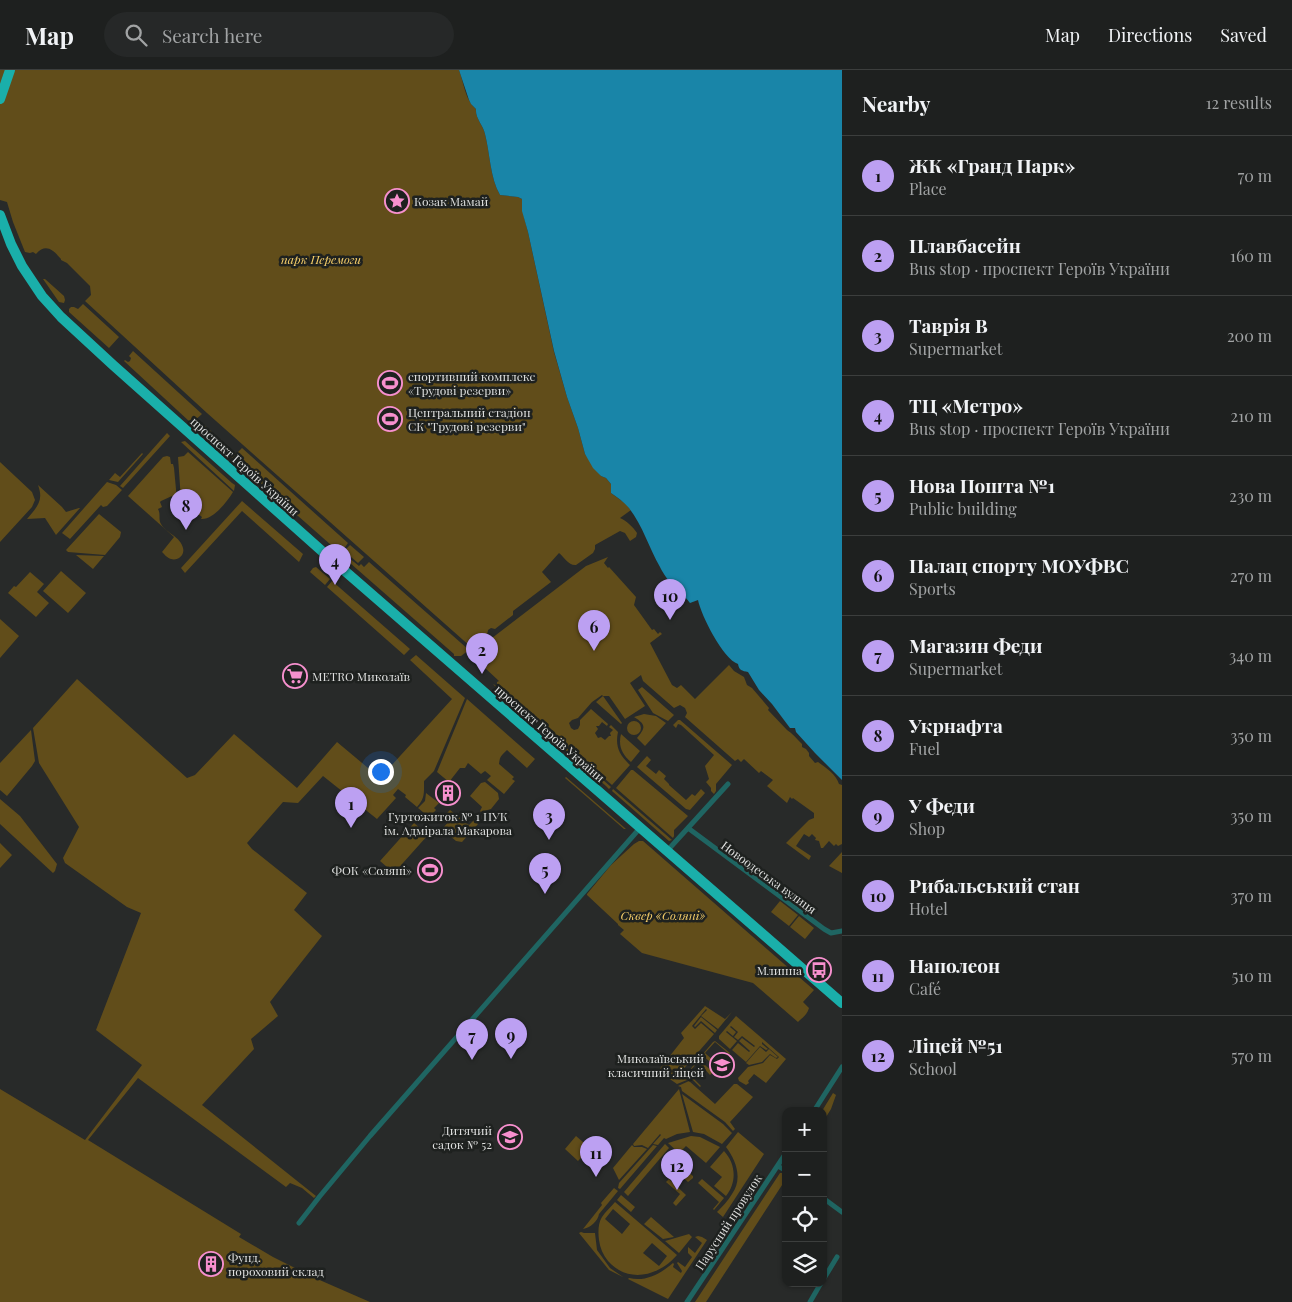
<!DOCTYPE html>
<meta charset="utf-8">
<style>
:root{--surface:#1e201f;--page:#262828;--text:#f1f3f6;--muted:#a1a3a4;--line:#3c3e3d;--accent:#bca0f2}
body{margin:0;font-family:"Playfair Display",serif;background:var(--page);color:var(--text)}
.controls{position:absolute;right:15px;bottom:15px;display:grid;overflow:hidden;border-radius:10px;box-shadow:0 1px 4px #0004}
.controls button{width:45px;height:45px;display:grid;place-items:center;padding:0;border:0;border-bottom:1px solid var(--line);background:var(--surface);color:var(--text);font:25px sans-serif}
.you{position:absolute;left:380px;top:701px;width:18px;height:18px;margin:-12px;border:4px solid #fff;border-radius:50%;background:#1a73e8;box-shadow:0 0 0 8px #1a73e833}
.badge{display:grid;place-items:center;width:32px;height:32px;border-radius:50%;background:var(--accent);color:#111;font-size:16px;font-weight:700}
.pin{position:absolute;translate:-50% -41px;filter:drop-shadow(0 1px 2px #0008)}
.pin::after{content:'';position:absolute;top:26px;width:18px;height:15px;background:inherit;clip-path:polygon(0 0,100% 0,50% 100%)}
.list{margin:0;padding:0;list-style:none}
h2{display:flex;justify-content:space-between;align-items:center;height:65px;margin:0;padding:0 20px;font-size:21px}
h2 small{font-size:16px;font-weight:400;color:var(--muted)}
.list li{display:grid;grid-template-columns:32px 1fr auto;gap:15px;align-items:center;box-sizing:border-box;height:80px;padding:0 20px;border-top:1px solid var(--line)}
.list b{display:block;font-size:19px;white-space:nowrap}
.list p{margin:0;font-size:16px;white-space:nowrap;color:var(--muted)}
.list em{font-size:16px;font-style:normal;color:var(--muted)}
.icon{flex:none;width:28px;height:28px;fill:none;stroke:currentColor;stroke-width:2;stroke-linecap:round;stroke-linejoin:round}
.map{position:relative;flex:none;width:842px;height:1232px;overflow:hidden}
header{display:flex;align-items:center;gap:30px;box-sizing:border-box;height:70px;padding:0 25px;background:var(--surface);border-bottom:1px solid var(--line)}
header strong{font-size:24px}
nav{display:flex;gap:28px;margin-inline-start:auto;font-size:18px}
.search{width:350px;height:45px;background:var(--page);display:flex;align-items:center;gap:12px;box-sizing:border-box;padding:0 18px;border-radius:28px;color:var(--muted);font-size:19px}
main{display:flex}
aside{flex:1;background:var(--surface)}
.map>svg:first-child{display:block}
</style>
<header>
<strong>Map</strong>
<div class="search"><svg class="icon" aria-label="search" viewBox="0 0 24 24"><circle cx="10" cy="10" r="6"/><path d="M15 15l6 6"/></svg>Search here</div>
<nav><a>Map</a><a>Directions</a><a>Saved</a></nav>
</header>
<main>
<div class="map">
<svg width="842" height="1232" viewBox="0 0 842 1232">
<rect width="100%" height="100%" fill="#282a29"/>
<path fill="#614d1a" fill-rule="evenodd" d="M0 0H459C464 13 465 30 476 39 475 48 483 55 485 64 490 83 490 108 500 125L518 127 522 129 524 147 528 162 554 282 567 327 578 358 585 384 601 406 606 408 611 414V423L626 434 631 440 620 448C627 451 633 457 637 463L636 467 630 471 625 463 620 461 595 475V479L593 483 576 495C569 496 564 487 559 483L542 502 551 512 513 541V545L495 559 491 558 488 560 487 565 471 577 207 343 85 231 91 225 90 216 67 193 61 190V189C53 180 46 173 36 184L33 182 30 183 25 182 13 152 7 132 0 130Z
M43 209H45L64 226 65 230 64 233 59 232Z
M83 234 119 267 109 278 69 242V239L71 237H74L78 239Z
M133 281 202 344 193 352H190L124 291 125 290 128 292 130 291 131 288 129 286Z
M199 354H203L236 384 242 378 348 473 343 480 341 479 339 482 198 358Z
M167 363 170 366 123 418 120 416Z
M185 371 232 413 235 415 234 421 181 372Z
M188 382 233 422C227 432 213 450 201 449L202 447 198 444 196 445 183 434 181 430 178 387 184 386Z
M142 383 143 384 118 412 109 410 115 403 120 407Z
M167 386 170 387 171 394H173L174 398 177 430 175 432 172 426 161 431 160 432 162 437 158 439C161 444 158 449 161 454 166 463 181 467 183 478 185 485 178 491 171 489 167 488 164 484 162 482L174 467 128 426 163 387Z
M0 392 32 422 35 430 32 437 0 472Z
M107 412 116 415 122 420 107 436 103 437 101 435 70 469 62 463Z
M38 415 62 437 66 442 79 438H80L56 465 45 448 27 449C37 437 44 431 38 415Z
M242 431 303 484 299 492 242 441 185 503 181 498Z
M99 444 121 462 120 467 105 485 68 482 66 480Z
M350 475 364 487 358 493 344 481Z
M344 484 359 496 361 494 364 497 369 492 469 580 461 586H454V584L342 486Z
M76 485 104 486 93 499Z
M608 487 604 493 608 498 609 497 636 527 634 535 652 560 654 559 658 564 660 562 662 564 650 573 672 615 677 618 681 615 695 629 729 595 734 601 744 607 747 615 752 618 769 638 768 640 787 660C792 663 797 669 802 674V677L806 679 809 683V686L815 693 818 692C826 698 836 704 839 714L842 715V774L838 776 836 774 834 776 829 771 823 778H821L819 771 815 770 816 768 812 764 809 767 804 764 796 776 811 786 809 790 786 773 809 750 814 748V743L793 728 792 729 790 727 787 733 767 716 773 710 761 701 759 703 744 689 741 692 738 689 735 691 685 647 687 643 685 638 680 635 674 638 643 611 641 605 630 613 645 636 625 649 609 626H603L622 653 621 654 596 632 603 626 602 625 592 632 578 648 572 650 569 653 571 658 574 660 578 659 580 655V650L591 639 608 654 607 656 602 652 599 656H596L598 659 595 663 598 668 601 667 605 670 609 666H611L610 663 613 660 609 657 611 655 618 662C615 676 619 685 630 695L612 715 497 614V612L499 611 485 598 491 591 488 589 490 587 482 580 477 586 475 581 586 496Z
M316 497 330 509 325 515 310 502 313 498Z
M61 501 86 523 68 543 43 521Z
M30 502 44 514 37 522 49 533 36 547 8 523 14 516 16 517Z
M332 511 410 579 404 585 327 517Z
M0 549 19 566 0 588Z
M416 585 465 628 434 701 424 711C424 723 425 728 417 737L405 727 406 725 398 719 393 725 396 728 377 749 323 706 298 733 283 732 247 773 252 779 307 823 294 840 322 866 270 932 278 946 251 969 254 979 202 1035 316 1126 314 1128 302 1118 290 1113 286 1117 138 1008 88 1070 241 1164 239 1167 273 1187 315 1208 370 1232H0V1019L85 1070 142 995 96 960 141 843 127 837 65 793 63 788 79 757 39 693 33 658 77 609 187 708 195 705 234 664 297 718 337 672 380 708 452 629 410 590Z
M493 614 495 615 611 717 609 719 606 716 508 630Z
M642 617 674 645 668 651 653 643 638 620Z
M467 629 535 689 527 698 507 680C500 687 500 686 499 694L514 707 512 709 515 711 504 724 487 710 491 706 485 701 481 704 468 693 465 698H460L449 712 437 702Z
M644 644 656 646 666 653 645 676 637 668C645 658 647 655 634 647Z
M678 650H680L732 695 716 714V721L714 724 711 721V718L706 712 709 709 705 696 714 685 681 655 678 654 676 658 673 655Z
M627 658a7 7 0 1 1 14 0a7 7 0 1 1-14 0Z
M31 660 35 691 32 696 7 726 0 720V693Z
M621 664 640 681 631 692C622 684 618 676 621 664Z
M647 686 651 690 646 696 656 704 659 700 666 706 664 709 669 714V715L686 730 692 724 695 726 701 719 705 723 690 740 686 739 637 697Z
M631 700H633L688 746 674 760V766L673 768 616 718Z
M566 707 626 759H624L565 708Z
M485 712 498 723 499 729 491 739 481 742 480 741 482 737 470 726 481 713Z
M613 719 672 770 669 771 612 721Z
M426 723 439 733 434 738 436 740 429 747 418 738 425 731Z
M0 729 20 746 57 794 55 801 53 803 0 754Z
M450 740 469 755 474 750 478 754 462 772 456 771 442 759 451 749 446 744Z
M414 753 428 765 394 803 380 791Z
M639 771H643L814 920 803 932 809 938C807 945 803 947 798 952L753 913 642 883 620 864 624 860 618 855V854L587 825V824L611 795 634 774Z
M0 773 12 785 0 798Z
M842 782V803L829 796Z
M780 831 798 845 789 856 771 842Z
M799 846 814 858 805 869 790 857Z
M705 936 725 949 732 942 718 959 701 946 707 940 706 939 692 956 695 959 701 953 714 964 680 1003 687 1010 677 1014 658 1001 684 968 681 963Z
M736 946 786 989 766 1013 754 1004 748 1011 749 1013 746 1015 739 1011 738 1008 748 997 763 993 770 985 777 989 779 987 762 972V974L768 979 766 980 760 976 746 992 732 980 738 973 749 982 750 981 739 971 742 968 754 977 755 976 742 966 738 970 734 967 738 962 731 956 730 957 736 962 733 966 727 961 726 962 737 971 730 979 719 969V966Z
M701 947 717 960 715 963 701 951 695 957 694 956Z
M715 971 730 983 729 984 715 972 705 983 716 993 719 994 716 997 702 985 713 972Z
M760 977 766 982 769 979 778 987 776 988 770 984 762 992 749 995 746 993Z
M698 989 713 1002 710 1005 698 992 688 1003 701 1016 700 1017 687 1004Z
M689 1011 715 1034 734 1014H737L753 1027 730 1052 735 1059 733 1061 725 1052 682 1021 681 1017 678 1016Z
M679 1019 690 1062 677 1064 666 1069 664 1068 658 1075 653 1074 661 1065 660 1064 648 1078 642 1075 634 1076 633 1074Z
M833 1023 836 1025 831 1039 823 1052V1041H822Z
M682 1024 723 1054 732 1063 722 1074 704 1064 693 1062Z
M738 1062 764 1084 723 1147 717 1142C722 1137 728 1131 732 1124 743 1109 736 1090 726 1077Z
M576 1066 590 1078 578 1091 565 1079Z
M691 1066 700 1067 720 1077 706 1093 686 1076 679 1083 668 1073Z
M665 1074 669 1078 628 1126 624 1122Z
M632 1075 634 1077H642L647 1079 619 1110 613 1098Z
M653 1075 657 1076 620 1119 618 1118 619 1113Z
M724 1081C736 1094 737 1112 726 1126L714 1116 722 1107 710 1097Z
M676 1092 693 1106V1108L688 1112 672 1097Z
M780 1103H782L786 1105 784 1112 706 1232H695Z
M669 1109 686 1125 676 1136 673 1133 680 1124 666 1112Z
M702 1109 724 1128 714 1140 713 1139 719 1132 698 1113Z
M614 1118 618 1121 599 1144C598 1151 590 1158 583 1159L602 1135 601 1133Z
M621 1125 635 1137 631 1142 617 1130Z
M615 1132 677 1185C659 1206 628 1214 608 1191 603 1185 600 1178 599 1170 598 1163 598 1153 602 1147 605 1142 611 1137 615 1132ZM613 1139 630 1154 622 1164 605 1149ZM652 1173 667 1186 659 1196 643 1183Z
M651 1147 674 1167 663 1169 644 1154Z
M581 1162 584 1163H595L597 1180 610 1198 623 1207 609 1200 579 1163Z
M689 1164 692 1167 679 1183 665 1171Z
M698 1166 702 1167 707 1170 668 1229 628 1209 629 1208C646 1212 660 1204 673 1193L674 1194 673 1197 681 1203 682 1201 677 1193 678 1192 685 1197 692 1187 688 1183V1177L695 1183 702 1173 695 1167Z"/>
<path fill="#1985a8" d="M459 0H842V710L815 683 796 662 795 658H790L772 634 759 620 748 602C742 601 739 600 738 594 723 589 701 545 698 530L690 533C686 527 681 524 676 520 673 517 662 502 660 497 649 478 643 456 629 438 624 432 617 427 611 423V414L606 408 601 406 593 398 585 384 578 358 567 327 554 281 528 162 522 141V129L518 127 500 125C490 108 490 83 485 64 483 55 475 48 476 39L471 34 469 30Z"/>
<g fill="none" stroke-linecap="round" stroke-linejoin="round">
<path stroke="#1f6562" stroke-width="5" d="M688 758 824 859 831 863 842 861
M667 781 728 714
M814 1041 842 997
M778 1096 786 1101
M823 1128 842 1142
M299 1153 320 1126 370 1066 640 758
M823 1210 837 1187
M687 1232 786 1083
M810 1232 821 1213"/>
<path stroke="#1aafaa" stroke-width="10" d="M0 29 10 0
M0 145 11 174 22 196 42 226 61 247 113 295 323 482 842 933"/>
</g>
<defs>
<symbol id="sight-ring" viewBox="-11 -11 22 22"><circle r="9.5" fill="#1e211f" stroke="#f790ce" stroke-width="1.5"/><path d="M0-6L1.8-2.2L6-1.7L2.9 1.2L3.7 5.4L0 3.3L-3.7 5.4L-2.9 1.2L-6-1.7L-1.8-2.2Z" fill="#f790ce"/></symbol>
<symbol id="stadium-ring" viewBox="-11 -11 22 22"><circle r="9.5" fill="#1e211f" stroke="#f790ce" stroke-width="1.5"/><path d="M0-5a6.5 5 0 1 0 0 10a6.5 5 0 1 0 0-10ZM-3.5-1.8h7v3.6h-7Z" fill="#f790ce"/></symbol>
<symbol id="supermarket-ring" viewBox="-11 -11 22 22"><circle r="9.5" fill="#1e211f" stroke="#f790ce" stroke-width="1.5"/><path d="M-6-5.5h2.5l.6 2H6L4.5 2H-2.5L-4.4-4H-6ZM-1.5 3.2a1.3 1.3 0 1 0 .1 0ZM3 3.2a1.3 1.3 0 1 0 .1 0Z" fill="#f790ce"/></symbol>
<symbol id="building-ring" viewBox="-11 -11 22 22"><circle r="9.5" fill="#1e211f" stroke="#f790ce" stroke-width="1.5"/><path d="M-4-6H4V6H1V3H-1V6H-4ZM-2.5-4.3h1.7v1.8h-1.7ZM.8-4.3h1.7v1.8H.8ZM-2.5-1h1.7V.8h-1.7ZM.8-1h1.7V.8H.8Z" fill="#f790ce"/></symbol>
<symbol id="bus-ring" viewBox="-11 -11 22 22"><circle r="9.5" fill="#1e211f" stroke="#f790ce" stroke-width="1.5"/><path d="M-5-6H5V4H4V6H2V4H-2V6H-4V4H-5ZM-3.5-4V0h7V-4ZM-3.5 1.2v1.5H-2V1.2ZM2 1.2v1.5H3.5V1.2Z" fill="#f790ce"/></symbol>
<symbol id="school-ring" viewBox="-11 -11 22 22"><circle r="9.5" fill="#1e211f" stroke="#f790ce" stroke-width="1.5"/><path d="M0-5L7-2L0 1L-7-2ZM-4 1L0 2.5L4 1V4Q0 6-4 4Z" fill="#f790ce"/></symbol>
</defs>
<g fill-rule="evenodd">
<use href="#sight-ring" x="383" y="117" width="28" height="28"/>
<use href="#stadium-ring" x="376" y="299" width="28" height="28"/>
<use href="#stadium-ring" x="376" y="335" width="28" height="28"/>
<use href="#supermarket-ring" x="281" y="592" width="28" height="28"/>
<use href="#building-ring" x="434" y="709" width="28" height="28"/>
<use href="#stadium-ring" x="416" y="786" width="28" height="28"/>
<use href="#bus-ring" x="805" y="886" width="28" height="28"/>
<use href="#school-ring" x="708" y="981" width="28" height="28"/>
<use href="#school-ring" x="496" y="1053" width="28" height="28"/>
<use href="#building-ring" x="197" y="1180" width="28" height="28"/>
</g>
<g text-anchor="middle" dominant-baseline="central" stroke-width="5" stroke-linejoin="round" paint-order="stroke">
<g font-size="12" fill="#dedfde" stroke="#1e211f" text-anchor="start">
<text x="414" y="131">Козак Мамай</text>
<text x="408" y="306">спортивний комплекс<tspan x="408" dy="14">«Трудові резерви»</tspan></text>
<text x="408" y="342">Центральний стадіон<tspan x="408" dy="14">СК "Трудові резерви"</tspan></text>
<text x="312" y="606">METRO Миколаїв</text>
<text x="448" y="746" text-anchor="middle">Гуртожиток № 1 НУК<tspan x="448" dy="14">ім. Адмірала Макарова</tspan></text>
<text x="412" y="800" text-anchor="end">ФОК «Соляні»</text>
<text x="802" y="900" text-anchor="end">Млинна</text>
<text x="704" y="988" text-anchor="end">Миколаївський<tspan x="704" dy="14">класичний ліцей</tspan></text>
<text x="492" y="1060" text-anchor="end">Дитячий<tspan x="492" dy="14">садок № 52</tspan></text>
<text x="228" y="1187">Фунд.<tspan x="228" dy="14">пороховий склад</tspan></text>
</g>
<g font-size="12" font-style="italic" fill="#f7cf6a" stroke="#1e211f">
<text x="321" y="189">парк Перемоги</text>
<text x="663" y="845">Сквер «Соляні»</text>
</g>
<g font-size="12" fill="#dedfde" stroke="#1e211f">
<text transform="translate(245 396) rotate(42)">проспект Героїв України</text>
<text transform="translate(550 663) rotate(41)">проспект Героїв України</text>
<text transform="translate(769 807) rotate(36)">Новоодеська вулиця</text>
<text transform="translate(728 1152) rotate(-57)">Парусний провулок</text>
</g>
</g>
</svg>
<div class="controls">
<button>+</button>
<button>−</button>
<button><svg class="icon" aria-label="locate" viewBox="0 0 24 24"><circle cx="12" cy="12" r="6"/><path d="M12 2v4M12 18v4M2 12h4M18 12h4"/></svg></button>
<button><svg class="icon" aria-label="layers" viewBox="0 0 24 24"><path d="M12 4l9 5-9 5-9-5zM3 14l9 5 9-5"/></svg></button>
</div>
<div class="you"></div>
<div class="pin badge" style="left:351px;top:758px">1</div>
<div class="pin badge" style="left:482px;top:604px">2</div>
<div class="pin badge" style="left:549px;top:770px">3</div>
<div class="pin badge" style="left:335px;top:515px">4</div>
<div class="pin badge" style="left:545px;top:824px">5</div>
<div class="pin badge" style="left:594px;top:581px">6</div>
<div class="pin badge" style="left:472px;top:990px">7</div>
<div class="pin badge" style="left:186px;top:460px">8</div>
<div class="pin badge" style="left:511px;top:989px">9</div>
<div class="pin badge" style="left:670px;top:550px">10</div>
<div class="pin badge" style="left:596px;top:1107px">11</div>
<div class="pin badge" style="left:677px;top:1120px">12</div>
</div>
<aside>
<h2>Nearby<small>12 results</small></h2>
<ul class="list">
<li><span class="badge">1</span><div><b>ЖК «Гранд Парк»</b><p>Place</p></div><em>70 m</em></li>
<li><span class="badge">2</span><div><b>Плавбасейн</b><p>Bus stop · проспект Героїв України</p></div><em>160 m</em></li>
<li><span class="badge">3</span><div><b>Таврія В</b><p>Supermarket</p></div><em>200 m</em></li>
<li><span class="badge">4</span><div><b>ТЦ «Метро»</b><p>Bus stop · проспект Героїв України</p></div><em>210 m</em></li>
<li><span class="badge">5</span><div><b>Нова Пошта №1</b><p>Public building</p></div><em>230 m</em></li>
<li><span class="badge">6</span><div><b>Палац спорту МОУФВС</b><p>Sports</p></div><em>270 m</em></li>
<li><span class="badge">7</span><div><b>Магазин Феди</b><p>Supermarket</p></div><em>340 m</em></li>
<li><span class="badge">8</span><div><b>Укрнафта</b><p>Fuel</p></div><em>350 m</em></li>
<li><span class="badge">9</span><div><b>У Феди</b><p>Shop</p></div><em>350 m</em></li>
<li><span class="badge">10</span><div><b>Рибальський стан</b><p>Hotel</p></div><em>370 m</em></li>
<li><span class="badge">11</span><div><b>Наполеон</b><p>Café</p></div><em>510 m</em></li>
<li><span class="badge">12</span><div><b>Ліцей №51</b><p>School</p></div><em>570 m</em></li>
</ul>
</aside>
</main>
